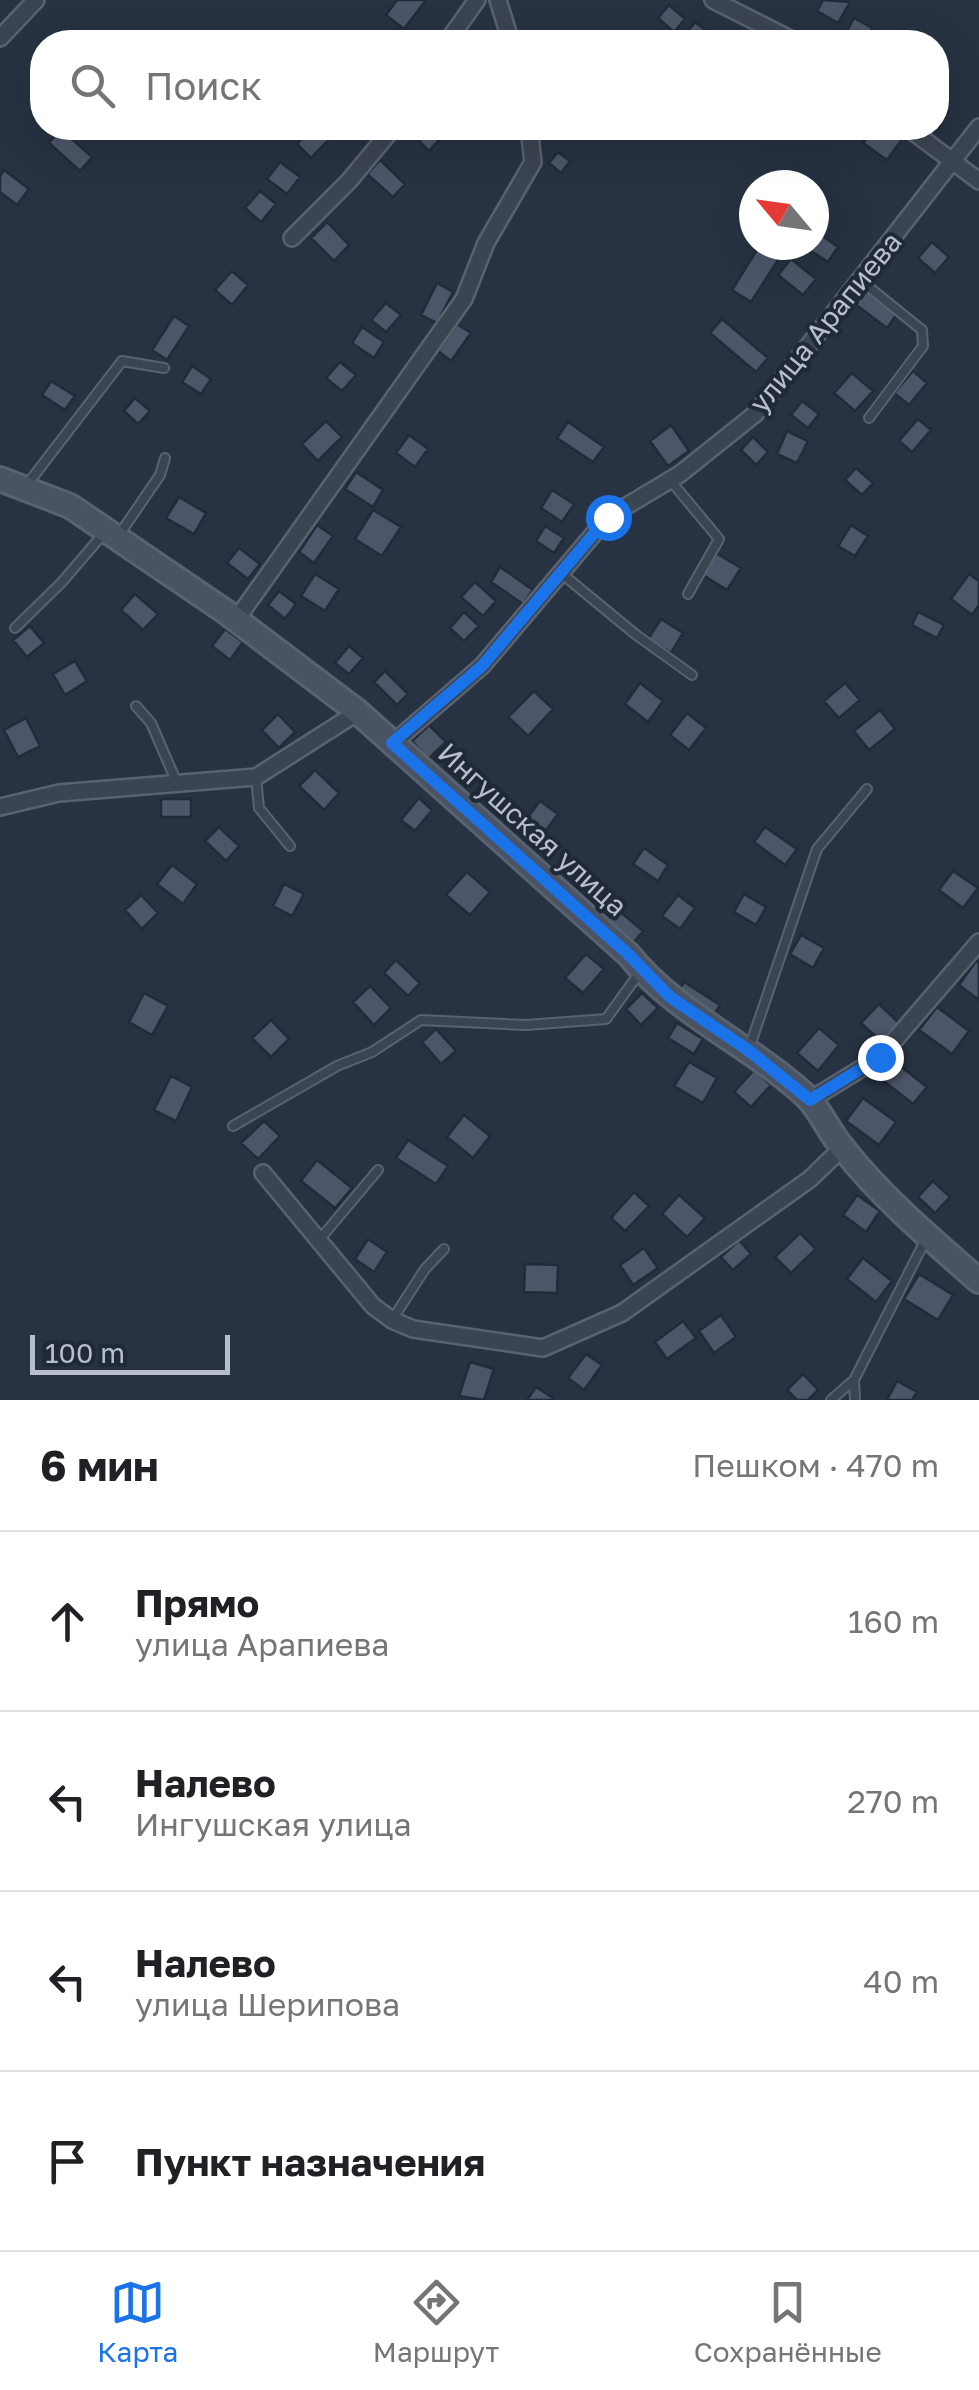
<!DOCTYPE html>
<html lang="ru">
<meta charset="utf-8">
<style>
:root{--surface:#fff;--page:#f2f2f2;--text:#202124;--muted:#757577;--line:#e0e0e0;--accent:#1a73e8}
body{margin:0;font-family:"Golos Text",sans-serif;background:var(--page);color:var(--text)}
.compass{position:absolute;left:739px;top:170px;width:90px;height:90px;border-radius:50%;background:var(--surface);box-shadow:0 10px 40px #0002;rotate:299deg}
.scale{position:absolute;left:30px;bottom:25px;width:200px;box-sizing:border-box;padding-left:10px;border:5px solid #b8bfcb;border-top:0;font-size:28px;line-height:35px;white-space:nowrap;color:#b8bfcb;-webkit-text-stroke:8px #202937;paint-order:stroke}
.stop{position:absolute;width:30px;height:30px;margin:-22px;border:8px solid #1a73e8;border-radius:50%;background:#fff}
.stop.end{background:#1a73e8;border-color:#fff;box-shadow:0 2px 10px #0008}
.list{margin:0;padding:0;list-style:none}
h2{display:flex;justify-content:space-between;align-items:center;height:130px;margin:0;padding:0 40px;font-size:42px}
h2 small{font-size:32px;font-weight:400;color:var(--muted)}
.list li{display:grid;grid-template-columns:65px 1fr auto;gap:30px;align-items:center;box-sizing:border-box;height:180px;padding:0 40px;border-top:2px solid var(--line)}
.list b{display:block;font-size:38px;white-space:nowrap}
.list p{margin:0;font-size:32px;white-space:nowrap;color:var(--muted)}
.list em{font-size:32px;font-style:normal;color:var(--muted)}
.icon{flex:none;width:55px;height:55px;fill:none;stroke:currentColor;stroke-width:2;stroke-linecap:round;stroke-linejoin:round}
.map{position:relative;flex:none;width:979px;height:1400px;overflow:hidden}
.search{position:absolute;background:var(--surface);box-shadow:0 10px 40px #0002;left:30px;right:30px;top:30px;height:110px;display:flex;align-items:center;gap:25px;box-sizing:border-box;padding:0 35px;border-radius:40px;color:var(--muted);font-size:38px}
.sheet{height:850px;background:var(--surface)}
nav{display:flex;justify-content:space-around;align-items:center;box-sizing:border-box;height:140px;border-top:2px solid var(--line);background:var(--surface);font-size:28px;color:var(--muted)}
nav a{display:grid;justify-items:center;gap:5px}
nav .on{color:var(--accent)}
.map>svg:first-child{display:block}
</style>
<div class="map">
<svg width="979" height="1400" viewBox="0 0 979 1400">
<rect width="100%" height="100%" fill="#273242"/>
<path fill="#4b5668" stroke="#222b39" stroke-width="2.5" d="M397 0H426L404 29 386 15Z
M823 0 850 2 838 23 817 11Z
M669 5 685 19 674 32 658 18Z
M854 18 872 28 864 42H841Z
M695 22 717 39 715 42H685L681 40Z
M936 102 950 109 937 132 929 128H936Z
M312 128 328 140 311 158 297 144Z
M407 128H440L445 133 429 151Z
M874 128H889L903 138 887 160 863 143Z
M61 129 92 157 80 171 49 143Z
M558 152 570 161 561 173 549 163Z
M380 160 405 184 393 197 367 174Z
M280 162 300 177 287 194 267 179Z
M4 170 29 189 17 205 0 192V176Z
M260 191 276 204 261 222 245 208Z
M327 222 349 245 334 261 311 238Z
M816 231 838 247 828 262 805 247 814 245Z
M932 242 949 257 935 273 918 258Z
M760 245H779L785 249 751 302 732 290Z
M791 259 816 279 803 295 778 275Z
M232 271 248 285 232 305 215 290Z
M437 283 453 292 437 323 421 315Z
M866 290 897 314 887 328 855 304Z
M386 303 401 315 386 332 371 320Z
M174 316 189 326 167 360 152 350Z
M722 319 768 358 756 372 710 333Z
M457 324 471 333 451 361 438 351Z
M362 327 384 342 374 358 352 343Z
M340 362 356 375 342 391 326 378Z
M192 366 211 379 201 394 182 382Z
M913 371 927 383 909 405 894 393Z
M852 373 873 391 855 411 834 393Z
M51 381 75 396 65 410 42 395Z
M135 398 150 411 138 424 124 411Z
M802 401 819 414 808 428 791 415Z
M918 419 931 430 912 452 899 441Z
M326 421 342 437 318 461 302 444Z
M568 422 604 447 593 462 557 438Z
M671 425 689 451 668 466 650 441Z
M787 431 808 441 797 463 777 454Z
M409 435 428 449 415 467 396 453Z
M753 437 768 452 756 465 741 450Z
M856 468 873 483 862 495 845 480Z
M356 472 383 490 373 507 345 489Z
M552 490 574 504 562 522 541 508Z
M179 497 206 513 194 534 166 518Z
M373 510 401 527 382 556 355 539Z
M317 525 333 536 314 563 299 552Z
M851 525 868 536 855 556 838 546Z
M545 526 564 538 554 553 536 541Z
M239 548 260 564 248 579 227 563Z
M716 553 741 568 727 590 703 575Z
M500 567 533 590 523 604 491 582Z
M315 574 339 589 325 611 301 596Z
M969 574 979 581V605L972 615 951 599Z
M475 582 496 601 483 616 461 597Z
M279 591 296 604 285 619 268 605Z
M135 594 158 614 143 630 121 610Z
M464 612 479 626 464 641 450 628Z
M918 612 944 625 937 638 912 625Z
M661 619 683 633 671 653 648 639Z
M30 626 44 643 27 657 13 640Z
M225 629 243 642 230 660 212 646Z
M349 646 363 658 349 674 335 663Z
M75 661 87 681 65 695 53 674Z
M385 671 408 694 397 705 374 682Z
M640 683 663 701 648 722 625 704Z
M845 683 860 700 839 718 824 701Z
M534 691 553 709 528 736 508 717Z
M880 710 895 729 869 750 854 731Z
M687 713 706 728 689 750 670 735Z
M278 714 295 732 279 748 262 730Z
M26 718 40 746 18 757 4 730Z
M429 725 446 742 428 759 412 741Z
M315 770 339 793 324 810 299 786Z
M419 798 432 810 415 831 401 820Z
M161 799H191V817H161Z
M540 801 558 814 535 845 517 831Z
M219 827 239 846 226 861 205 841Z
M765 827 797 849 785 865 754 842Z
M644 848 668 865 658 881 633 864Z
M172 865 197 884 183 904 157 884Z
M953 871 978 888 963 908 939 890Z
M467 872 490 892 470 915 446 895Z
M590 874 613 895 599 909 577 888Z
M284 884 304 894 292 916 273 906Z
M744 894 766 907 756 925 734 912Z
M141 895 158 913 142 929 125 910Z
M678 895 695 908 680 929 662 916Z
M617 909 643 931 634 942 608 920Z
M801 935 824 948 813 968 790 954Z
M586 954 604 969 583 993 565 978Z
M396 960 420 983 408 996 384 973Z
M976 961 979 963V1000L959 985Z
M684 982 720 1005 712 1018 676 995Z
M370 986 391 1008 374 1025 353 1002Z
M144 993 168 1006 152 1035 129 1022Z
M642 993 658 1008 641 1025 626 1009Z
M879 1004 899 1023 882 1042 861 1023Z
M937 1007 969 1031 952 1054 919 1030Z
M271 1020 289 1039 271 1057 252 1038Z
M677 1023 703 1039 694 1054 668 1038Z
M819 1028 839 1045 818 1071 797 1053Z
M436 1029 456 1051 441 1064 422 1042Z
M890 1058 927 1087 913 1104 876 1075Z
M689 1062 717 1078 703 1103 674 1086Z
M754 1070 771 1085 751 1107 734 1092Z
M171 1076 192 1087 176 1121 154 1110Z
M863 1098 896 1122 879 1145 846 1121Z
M464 1115 490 1136 473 1158 447 1137Z
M264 1121 280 1136 258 1159 241 1143Z
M408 1140 448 1166 436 1184 396 1158Z
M317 1160 352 1188 335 1208 301 1181Z
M933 1181 950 1197 935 1213 918 1197Z
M634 1192 649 1206 625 1231 611 1218Z
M679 1195 705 1218 687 1237 662 1214Z
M857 1195 880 1211 866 1232 843 1215Z
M800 1233 816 1249 791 1273 775 1257Z
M368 1239 387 1252 374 1272 355 1259Z
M739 1240 751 1254 733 1270 721 1257Z
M644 1248 658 1268 633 1285 620 1265Z
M863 1258 892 1281 876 1302 847 1279Z
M525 1264 558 1265 557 1293 524 1292Z
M919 1274 953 1295 938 1320 904 1299Z
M721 1315 736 1337 714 1353 699 1331Z
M683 1321 696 1338 667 1359 655 1342Z
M586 1354 602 1365 584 1390 568 1378Z
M470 1362 494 1369 484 1400 459 1396Z
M803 1374 818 1390 808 1400H797L787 1390Z
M897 1381 917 1392 912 1400H887Z
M536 1387 553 1398 552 1400H527Z"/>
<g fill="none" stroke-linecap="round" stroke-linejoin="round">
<defs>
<path id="lane" d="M860 280 922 330 923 346 869 418
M670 480 719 539 688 594
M26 486 122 361 164 368
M119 535 160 475 165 458
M561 573 635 634 692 675
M15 628 62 582 104 533
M136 706 151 723 177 783
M256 777 259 808 290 846
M750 1046 817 849 867 789
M233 1126 337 1066 372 1052 421 1020 526 1025 606 1019 640 972
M320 1239 378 1170
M392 1320 425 1269 444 1249
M854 1380 855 1400
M831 1400 854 1380 927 1237"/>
<path id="street" d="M498 0 511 42
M713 0 796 42
M0 38 36 0
M447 42 477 0
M908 128 979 181
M292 238 349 181 393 128
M236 620 464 299 486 243 533 162 529 128
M393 743 482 666 608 517 680 474 755 414 979 127
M0 807 59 793 256 777 358 712
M810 1100 880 1057 979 942
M263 1173 373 1306 392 1320 413 1329 543 1348 622 1313 810 1179 842 1148"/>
<path id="secondary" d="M0 479 70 506 226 612 358 712 628 954C676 1014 751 1045 807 1097 821 1111 829 1132 842 1147 881 1197 932 1240 979 1281"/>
</defs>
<use href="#lane" stroke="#59626f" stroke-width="12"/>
<use href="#street" stroke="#59626f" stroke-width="20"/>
<use href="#secondary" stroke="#59626f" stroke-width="28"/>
<use href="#lane" stroke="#3b4451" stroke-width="8"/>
<use href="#street" stroke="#3b4451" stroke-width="15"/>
<use href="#secondary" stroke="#495364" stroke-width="22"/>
</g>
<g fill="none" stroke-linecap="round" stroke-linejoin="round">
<path stroke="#1a73e8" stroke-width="12" d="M608 517 482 666 392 743 628 954 670 997 748 1050 810 1100 880 1057"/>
</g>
<g text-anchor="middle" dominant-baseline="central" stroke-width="8" stroke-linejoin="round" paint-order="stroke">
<g font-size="28" fill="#b8bfcb" stroke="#202937">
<text transform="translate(825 322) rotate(-51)">улица Арапиева</text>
<text transform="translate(533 829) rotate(42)">Ингушская улица</text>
</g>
</g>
</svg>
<svg class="compass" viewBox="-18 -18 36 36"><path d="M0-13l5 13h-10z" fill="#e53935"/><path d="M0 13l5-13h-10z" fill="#757577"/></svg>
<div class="scale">100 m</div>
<div class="stop" style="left:608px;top:517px"></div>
<div class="stop end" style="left:880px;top:1057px"></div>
<div class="search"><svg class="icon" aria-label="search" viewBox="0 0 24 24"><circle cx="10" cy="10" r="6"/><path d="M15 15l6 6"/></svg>Поиск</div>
</div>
<section class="sheet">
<h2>6 мин<small>Пешком · 470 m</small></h2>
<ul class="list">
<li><svg class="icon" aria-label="ahead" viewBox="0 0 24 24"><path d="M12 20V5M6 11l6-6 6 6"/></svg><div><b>Прямо</b><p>улица Арапиева</p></div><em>160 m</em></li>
<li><svg class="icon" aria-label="left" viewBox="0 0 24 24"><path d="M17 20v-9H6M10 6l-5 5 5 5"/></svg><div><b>Налево</b><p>Ингушская улица</p></div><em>270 m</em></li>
<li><svg class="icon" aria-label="left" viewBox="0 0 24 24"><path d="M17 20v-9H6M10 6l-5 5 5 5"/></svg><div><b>Налево</b><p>улица Шерипова</p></div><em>40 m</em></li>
<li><svg class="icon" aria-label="arrive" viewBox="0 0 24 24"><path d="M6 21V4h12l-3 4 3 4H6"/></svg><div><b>Пункт назначения</b></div></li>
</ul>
</section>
<nav>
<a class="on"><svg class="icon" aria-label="map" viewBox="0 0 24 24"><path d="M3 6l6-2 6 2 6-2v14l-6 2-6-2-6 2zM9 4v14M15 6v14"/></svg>Карта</a>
<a><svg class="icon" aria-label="directions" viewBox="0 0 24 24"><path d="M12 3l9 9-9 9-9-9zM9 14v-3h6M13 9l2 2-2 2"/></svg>Маршрут</a>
<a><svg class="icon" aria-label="saved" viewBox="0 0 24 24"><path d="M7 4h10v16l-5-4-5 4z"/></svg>Сохранённые</a>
</nav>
